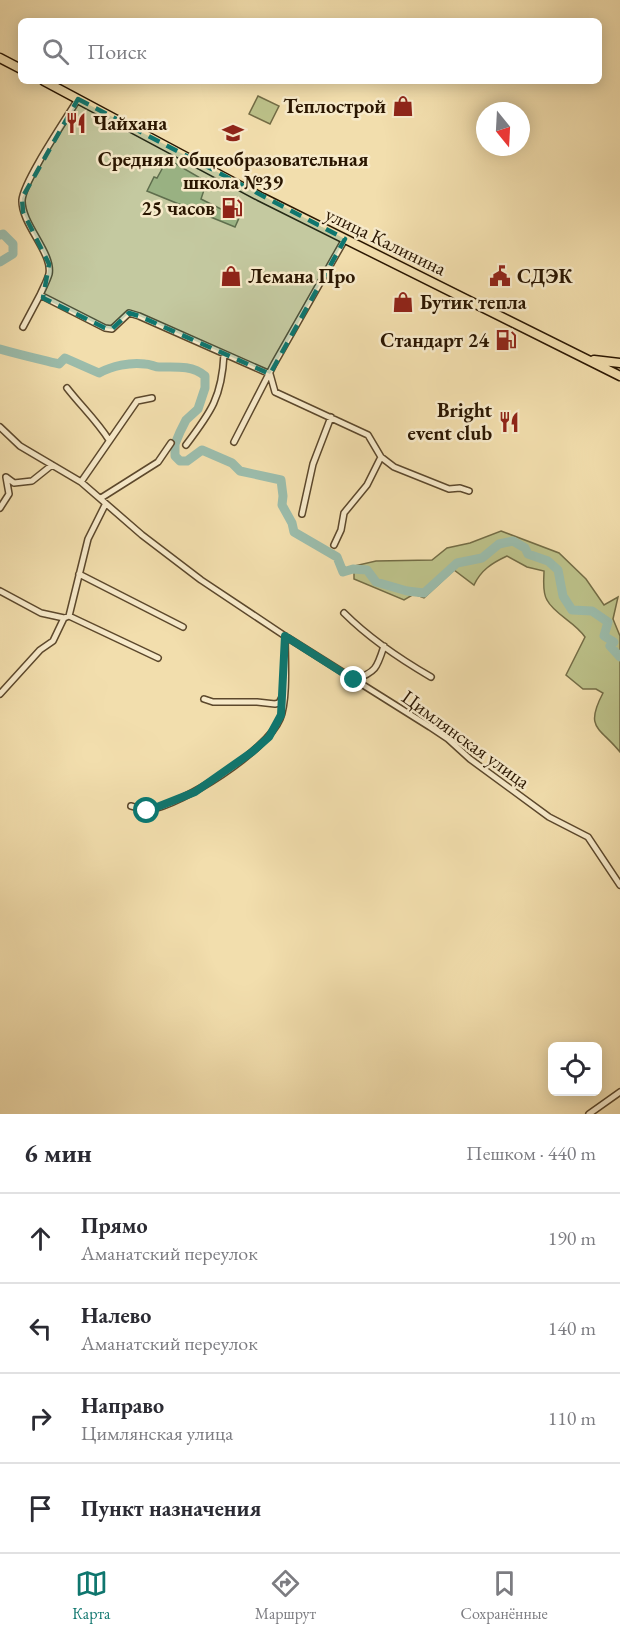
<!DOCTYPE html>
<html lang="ru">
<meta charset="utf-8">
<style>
:root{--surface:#fff;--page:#f2f2f3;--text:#2b2b33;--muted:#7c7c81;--line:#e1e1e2;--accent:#0f766e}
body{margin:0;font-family:"EB Garamond",serif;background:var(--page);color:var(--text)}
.controls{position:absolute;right:18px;bottom:18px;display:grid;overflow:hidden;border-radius:9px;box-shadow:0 3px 15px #0003}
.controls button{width:54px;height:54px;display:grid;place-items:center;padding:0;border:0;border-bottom:2px solid var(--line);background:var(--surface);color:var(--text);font:30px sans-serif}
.compass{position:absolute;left:476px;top:102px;width:54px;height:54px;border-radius:50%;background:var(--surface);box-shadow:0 3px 15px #0003;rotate:162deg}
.stop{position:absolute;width:18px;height:18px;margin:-14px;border:4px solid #0f766e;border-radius:50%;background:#fff}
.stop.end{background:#0f766e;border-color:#fff;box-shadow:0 2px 6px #0008}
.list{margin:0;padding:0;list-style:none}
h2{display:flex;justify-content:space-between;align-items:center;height:78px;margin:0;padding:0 24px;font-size:26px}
h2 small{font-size:20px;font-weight:400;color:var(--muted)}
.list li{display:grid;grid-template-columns:39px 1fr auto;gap:18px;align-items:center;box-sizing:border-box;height:90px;padding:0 24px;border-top:2px solid var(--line)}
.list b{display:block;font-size:22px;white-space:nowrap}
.list p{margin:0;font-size:20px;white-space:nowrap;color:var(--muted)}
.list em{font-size:20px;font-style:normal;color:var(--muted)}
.icon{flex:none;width:33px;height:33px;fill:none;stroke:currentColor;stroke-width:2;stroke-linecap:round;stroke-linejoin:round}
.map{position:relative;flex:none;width:620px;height:1114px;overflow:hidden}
.search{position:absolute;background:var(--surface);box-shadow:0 3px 15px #0003;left:18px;right:18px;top:18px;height:66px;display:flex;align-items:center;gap:15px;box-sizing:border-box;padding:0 21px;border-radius:9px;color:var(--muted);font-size:22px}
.sheet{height:438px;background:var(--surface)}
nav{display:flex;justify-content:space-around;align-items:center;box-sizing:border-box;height:84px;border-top:2px solid var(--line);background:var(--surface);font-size:16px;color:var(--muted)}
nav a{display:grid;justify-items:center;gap:3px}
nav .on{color:var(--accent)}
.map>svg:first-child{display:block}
</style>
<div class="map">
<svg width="620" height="1114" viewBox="0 0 620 1114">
<rect width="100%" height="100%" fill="#f2dead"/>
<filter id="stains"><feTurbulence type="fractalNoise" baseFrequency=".00333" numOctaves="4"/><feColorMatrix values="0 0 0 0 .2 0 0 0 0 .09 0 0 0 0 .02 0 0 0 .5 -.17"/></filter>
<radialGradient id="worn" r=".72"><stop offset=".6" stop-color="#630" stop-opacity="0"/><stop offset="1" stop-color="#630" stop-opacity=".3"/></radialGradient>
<path fill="#bcc189" stroke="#736c45" stroke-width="1.5" d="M258 96 279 106 270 124 249 114Z
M164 157 202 179 206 184 201 199 239 218 235 227 147 191 154 177 157 178 162 169 159 166Z
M501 531 559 553 586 579 604 605 618 597 613 619 620 636V752C600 727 584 729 603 693L596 689H583L566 675 585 637C575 622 554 614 547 600 542 592 544 580 544 571L527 567 507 556C492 563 481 570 474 585L454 570 424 598 414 594 404 600 354 579V566L376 561 432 560 447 548 470 543Z"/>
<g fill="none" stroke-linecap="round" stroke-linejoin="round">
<path stroke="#9bbcab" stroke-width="9" d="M0 235 3 234 13 244V254L0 262
M0 349C21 355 39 359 59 364L65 358 99 373C112 366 130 362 145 364 150 364 155 367 159 367 175 367 192 365 205 376V388L198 409 186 420 180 432 175 444V456L180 461H187L202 450 232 463 240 471 281 480 283 496 282 505 292 523 294 532 337 557 343 572 353 569 367 570 376 582 407 591 424 593 457 563 482 558 499 544 513 541 525 548 528 554 548 561 558 570 563 596 572 610 592 611 608 622 604 636 614 642 610 646 620 657"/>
<defs>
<path id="minor" d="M78 99C66 119 24 180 22 200 21 224 53 253 49 274 47 281 43 288 40 295L105 328 112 329 129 313 139 316 270 374 275 392 368 435 381 457 394 467 449 489 460 488 469 491
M23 327 40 295
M67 388C81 406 97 421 109 440
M0 427 20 446 81 482 142 535 201 580 285 636 430 727 448 739 470 759 549 817 588 837 620 885
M234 442 274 364 345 239
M186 445C211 412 222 397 224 354
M81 482 137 401 152 398
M101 498 158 462 171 443
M0 508 9 494 6 477 14 483 32 481 52 465
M302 514 313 464 331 417
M334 545 341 530 344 513 367 485 381 457
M79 574 183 627
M0 591 41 613 64 618
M344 613C370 639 400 659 431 677
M69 616 158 658
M354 680C376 672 377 668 384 646
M0 694 40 650 53 641 64 618 69 616 88 539 105 505
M204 699 213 702H257L275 704 279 703 282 697
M131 806C136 807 143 811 149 810 183 804 266 752 280 719 288 700 285 658 285 636
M589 1114 620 1092"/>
<path id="primary" d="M0 58 21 69
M44 81 259 196 620 376
M594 360 620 363"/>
</defs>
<use href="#minor" stroke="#5c482c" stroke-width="8"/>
<use href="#primary" stroke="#2a1601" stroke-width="11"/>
<use href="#minor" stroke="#f7eaca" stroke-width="5"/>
<use href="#primary" stroke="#f2dead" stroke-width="8"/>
</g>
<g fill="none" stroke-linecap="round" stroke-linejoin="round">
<path stroke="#0f766e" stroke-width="8" d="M147 811 195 792 252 752 269 737 281 715 285 636 354 680"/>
</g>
<path fill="#0f766e" fill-opacity="0.2" stroke="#0f766e" stroke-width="4.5" stroke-dasharray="12 8" stroke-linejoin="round" d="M78 99 345 239 270 374 139 316 129 313 112 329 105 328 43 298 49 264 23 212 22 198Z"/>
<defs>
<symbol id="shop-bare" viewBox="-9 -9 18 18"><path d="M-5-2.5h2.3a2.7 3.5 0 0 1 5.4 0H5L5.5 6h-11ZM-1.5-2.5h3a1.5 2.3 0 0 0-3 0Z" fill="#8f2418" stroke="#f7eaca" stroke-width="2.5" paint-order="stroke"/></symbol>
<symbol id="restaurant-bare" viewBox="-9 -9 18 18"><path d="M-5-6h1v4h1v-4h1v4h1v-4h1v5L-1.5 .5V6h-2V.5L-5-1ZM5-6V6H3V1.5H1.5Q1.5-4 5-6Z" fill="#8f2418" stroke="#f7eaca" stroke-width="2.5" paint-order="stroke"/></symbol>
<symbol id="school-bare" viewBox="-9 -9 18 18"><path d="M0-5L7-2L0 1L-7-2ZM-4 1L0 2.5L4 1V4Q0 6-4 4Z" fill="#8f2418" stroke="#f7eaca" stroke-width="2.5" paint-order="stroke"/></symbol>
<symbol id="fuel-bare" viewBox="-9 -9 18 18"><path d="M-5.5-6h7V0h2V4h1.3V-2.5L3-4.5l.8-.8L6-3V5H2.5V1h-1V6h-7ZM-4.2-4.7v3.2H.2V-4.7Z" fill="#8f2418" stroke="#f7eaca" stroke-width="2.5" paint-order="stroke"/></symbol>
<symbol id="civic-bare" viewBox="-9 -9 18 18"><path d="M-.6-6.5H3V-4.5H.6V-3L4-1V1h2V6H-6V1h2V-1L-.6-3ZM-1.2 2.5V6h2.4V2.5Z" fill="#8f2418" stroke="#f7eaca" stroke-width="2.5" paint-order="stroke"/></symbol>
</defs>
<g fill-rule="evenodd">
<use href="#shop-bare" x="388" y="91" width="30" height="30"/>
<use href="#restaurant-bare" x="61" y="108" width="30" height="30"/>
<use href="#school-bare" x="218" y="118" width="30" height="30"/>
<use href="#fuel-bare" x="217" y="193" width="30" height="30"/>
<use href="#shop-bare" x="216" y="261" width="30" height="30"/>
<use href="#civic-bare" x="485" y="261" width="30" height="30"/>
<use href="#shop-bare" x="388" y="287" width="30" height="30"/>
<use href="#fuel-bare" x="491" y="325" width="30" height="30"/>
<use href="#restaurant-bare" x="494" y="407" width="30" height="30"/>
</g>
<g text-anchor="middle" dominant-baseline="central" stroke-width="5" stroke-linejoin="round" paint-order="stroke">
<g font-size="20" font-weight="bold" fill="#2a1601" stroke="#f7eaca" text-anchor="end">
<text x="386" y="106">Теплострой</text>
<text x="93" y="123" text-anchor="start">Чайхана</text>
<text x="233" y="159" text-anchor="middle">Средняя общеобразовательная<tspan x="233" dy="23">школа №39</tspan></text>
<text x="215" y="208">25 часов</text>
<text x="248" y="276" text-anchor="start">Лемана Про</text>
<text x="517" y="276" text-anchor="start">СДЭК</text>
<text x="420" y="302" text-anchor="start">Бутик тепла</text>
<text x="489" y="340">Стандарт 24</text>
<text x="492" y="410">Bright<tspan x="492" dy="23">event club</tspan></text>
</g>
<g font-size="20" fill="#2a1601" stroke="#f7eaca">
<text transform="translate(386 241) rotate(26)">улица Калинина</text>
<text transform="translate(466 739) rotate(36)">Цимлянская улица</text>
</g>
</g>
<rect width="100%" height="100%" filter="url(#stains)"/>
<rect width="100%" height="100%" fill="url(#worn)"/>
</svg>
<div class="controls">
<button><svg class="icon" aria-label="locate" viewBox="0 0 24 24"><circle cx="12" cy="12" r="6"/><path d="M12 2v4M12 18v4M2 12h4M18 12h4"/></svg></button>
</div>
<svg class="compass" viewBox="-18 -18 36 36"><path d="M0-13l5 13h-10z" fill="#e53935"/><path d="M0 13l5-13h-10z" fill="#7c7c81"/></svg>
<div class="stop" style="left:147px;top:811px"></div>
<div class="stop end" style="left:354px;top:680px"></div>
<div class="search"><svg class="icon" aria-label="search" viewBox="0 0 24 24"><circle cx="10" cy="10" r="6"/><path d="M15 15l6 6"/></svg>Поиск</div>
</div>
<section class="sheet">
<h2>6 мин<small>Пешком · 440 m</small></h2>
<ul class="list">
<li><svg class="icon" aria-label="ahead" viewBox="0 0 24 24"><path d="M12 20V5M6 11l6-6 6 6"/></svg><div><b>Прямо</b><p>Аманатский переулок</p></div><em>190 m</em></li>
<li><svg class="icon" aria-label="left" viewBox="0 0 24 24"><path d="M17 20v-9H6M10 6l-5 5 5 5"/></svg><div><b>Налево</b><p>Аманатский переулок</p></div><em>140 m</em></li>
<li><svg class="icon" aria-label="right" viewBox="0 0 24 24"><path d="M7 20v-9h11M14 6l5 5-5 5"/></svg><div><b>Направо</b><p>Цимлянская улица</p></div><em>110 m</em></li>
<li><svg class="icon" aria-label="arrive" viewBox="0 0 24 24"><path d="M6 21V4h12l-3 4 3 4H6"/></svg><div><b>Пункт назначения</b></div></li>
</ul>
</section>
<nav>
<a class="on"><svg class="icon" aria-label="map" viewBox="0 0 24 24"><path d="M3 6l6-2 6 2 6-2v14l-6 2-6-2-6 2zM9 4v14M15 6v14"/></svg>Карта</a>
<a><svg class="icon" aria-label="directions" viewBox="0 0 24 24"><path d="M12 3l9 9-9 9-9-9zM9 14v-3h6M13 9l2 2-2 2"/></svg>Маршрут</a>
<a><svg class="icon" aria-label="saved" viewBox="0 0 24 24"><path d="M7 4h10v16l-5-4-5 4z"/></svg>Сохранённые</a>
</nav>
